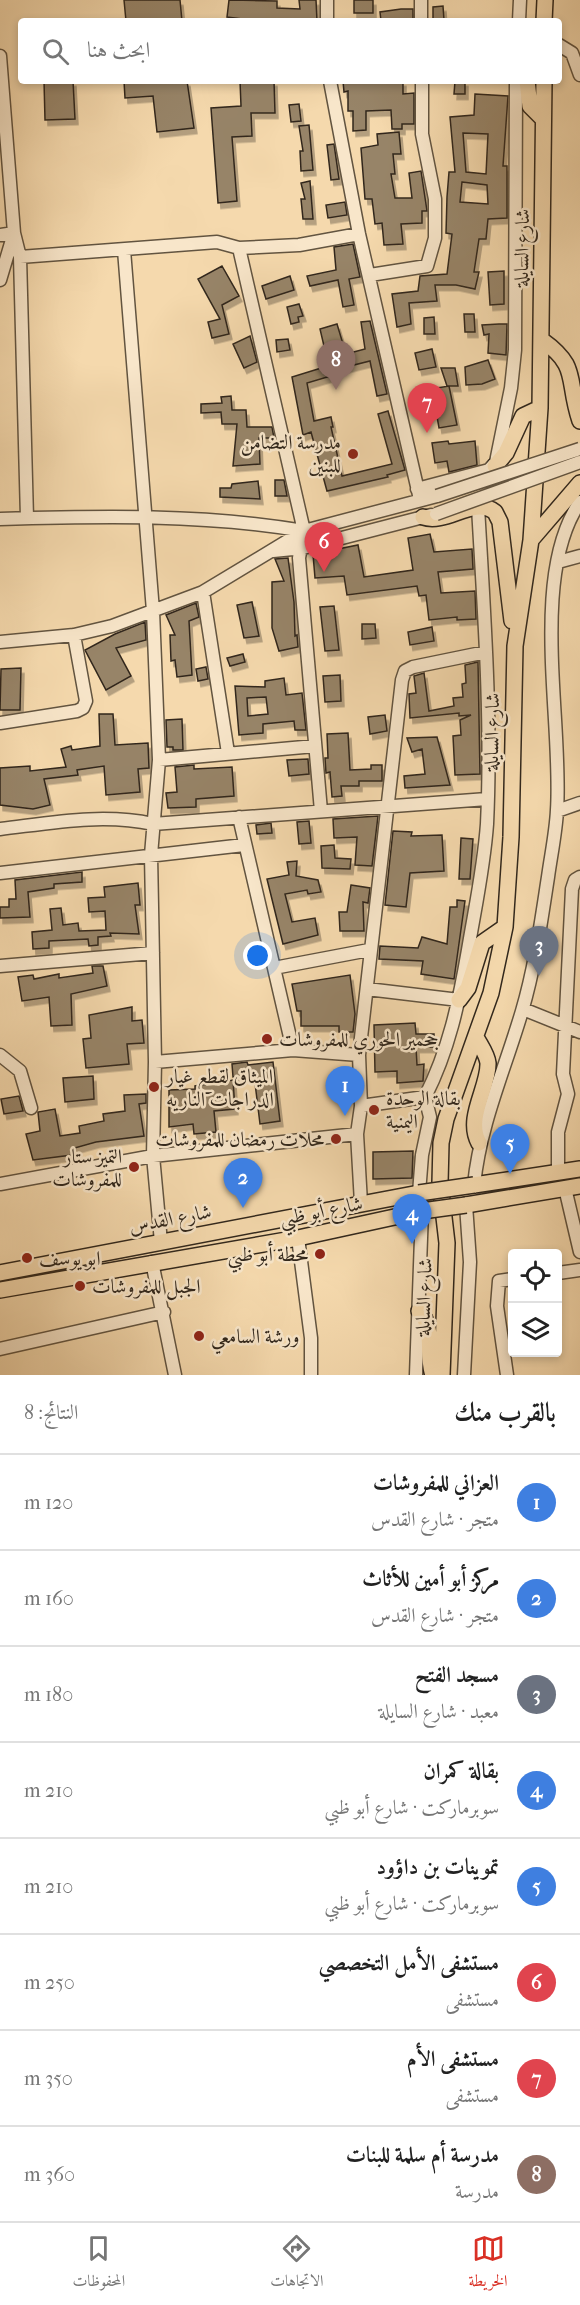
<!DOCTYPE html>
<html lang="ar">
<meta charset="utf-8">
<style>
:root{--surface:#fff;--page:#f6f6f6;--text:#222;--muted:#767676;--line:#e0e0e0;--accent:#d93025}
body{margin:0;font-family:"IM FELL French Canon",Amiri,serif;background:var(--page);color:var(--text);direction:rtl}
.controls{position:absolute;right:18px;bottom:18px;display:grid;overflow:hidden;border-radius:6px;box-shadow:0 3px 9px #0003}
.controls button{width:54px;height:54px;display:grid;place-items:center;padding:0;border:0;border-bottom:2px solid var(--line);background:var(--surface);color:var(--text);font:30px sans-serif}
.you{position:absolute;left:258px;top:956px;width:21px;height:21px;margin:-15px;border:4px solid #fff;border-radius:50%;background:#1a73e8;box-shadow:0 0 0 9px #1a73e833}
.badge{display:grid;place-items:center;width:39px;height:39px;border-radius:50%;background:var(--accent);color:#fff;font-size:20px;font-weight:700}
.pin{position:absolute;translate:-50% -50px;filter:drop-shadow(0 2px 3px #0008)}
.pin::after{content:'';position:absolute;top:32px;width:21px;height:18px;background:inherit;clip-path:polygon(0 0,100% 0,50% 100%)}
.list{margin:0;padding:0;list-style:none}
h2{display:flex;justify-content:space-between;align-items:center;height:78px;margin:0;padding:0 24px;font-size:26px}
h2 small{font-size:20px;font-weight:400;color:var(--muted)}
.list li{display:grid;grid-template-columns:39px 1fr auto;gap:18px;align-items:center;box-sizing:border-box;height:96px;padding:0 24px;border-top:2px solid var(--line)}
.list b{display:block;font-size:22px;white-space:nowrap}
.list p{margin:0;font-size:20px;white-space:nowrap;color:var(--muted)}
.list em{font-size:20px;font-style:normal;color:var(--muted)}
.icon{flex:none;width:33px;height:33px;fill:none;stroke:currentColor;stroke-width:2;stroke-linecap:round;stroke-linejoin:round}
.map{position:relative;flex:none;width:580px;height:1375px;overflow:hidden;direction:ltr}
.search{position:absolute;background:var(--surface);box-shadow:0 3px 9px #0003;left:18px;right:18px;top:18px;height:66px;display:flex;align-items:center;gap:15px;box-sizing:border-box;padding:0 21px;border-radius:6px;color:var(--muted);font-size:22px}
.sheet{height:846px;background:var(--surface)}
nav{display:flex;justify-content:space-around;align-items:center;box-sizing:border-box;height:84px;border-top:2px solid var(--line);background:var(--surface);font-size:16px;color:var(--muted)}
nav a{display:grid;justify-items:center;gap:3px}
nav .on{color:var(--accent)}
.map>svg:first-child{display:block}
</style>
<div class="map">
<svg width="580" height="1375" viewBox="0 0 580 1375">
<defs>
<filter id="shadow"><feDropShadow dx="3" dy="5.5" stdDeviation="0" flood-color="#0004"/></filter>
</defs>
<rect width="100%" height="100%" fill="#f5d9ad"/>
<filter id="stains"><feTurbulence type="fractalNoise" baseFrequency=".00333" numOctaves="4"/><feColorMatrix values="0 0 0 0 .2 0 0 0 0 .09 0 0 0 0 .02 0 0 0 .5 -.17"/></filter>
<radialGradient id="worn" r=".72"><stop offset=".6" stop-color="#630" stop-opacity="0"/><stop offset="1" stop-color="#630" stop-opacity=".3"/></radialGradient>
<path fill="#978467" stroke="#31271c" stroke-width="1.5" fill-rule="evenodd" filter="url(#shadow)" d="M124 0H180L182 21H126Z
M229 0 277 1V8L300 9 299 0H316L317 21H257L227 17Z
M354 0H373V13H354Z
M443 6 444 20H433V7Z
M401 9H413V21H381L380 12Z
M44 81H73L75 119 45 120Z
M124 81H187L194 128 157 132 153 96 125 98Z
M240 81H274L275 113H251L252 136 232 137 237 201 218 203 211 108 241 106Z
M343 81H403V94L414 93V124H402V129H392L391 110 366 111V130L353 131V111H348V91L344 92Z
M455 81H465V94H454Z
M475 94 508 96 503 166H507V218L488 219 486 239H479L474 272H479L475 289 456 285H435L437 301 409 303 411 324 397 327 392 294 418 291 420 276 447 274 452 234 446 233 447 197 449 172H455L450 117 474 115ZM463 133 488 134 486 174 466 172ZM462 182 487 185 488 204 460 202Z
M299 104 301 121 291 122 289 105Z
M309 125 313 170 301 171 300 151H303L299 126Z
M399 132 401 154H393L395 174H391L395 198H412L409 173 421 171 427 211H422V223L401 224 403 244 384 245 382 223 375 224 372 199H365L361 148 378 145 377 134Z
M334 144 339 179 331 180 327 145Z
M310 181 313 219H303L301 199H305L301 183Z
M345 202 347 215 328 218 326 205Z
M353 244 360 277 349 279 354 305 343 307 338 280 310 286 307 276 336 270 334 247Z
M222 266 239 296 222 305 229 334 212 338 208 322 220 319 198 279Z
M504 271V304L490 305 488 272Z
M290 276 294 290 266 299 262 286Z
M299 304 303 316 298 317 299 322 291 324 287 307Z
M464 314H474L475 332H465Z
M434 317 435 334H424V318Z
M370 321 387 394 377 396 370 361 338 369 332 344 324 346 320 329 337 324 346 354 365 349 361 322Z
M499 324H507L506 355 488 353 489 334 484 335 482 325Z
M250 336 257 362 244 368 233 344Z
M288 339 290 350 277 352 276 340Z
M432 349 436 367 419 370 415 353Z
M488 360 495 379 482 384 466 385 465 367Z
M331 365 334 375 307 383 314 421 331 417 333 427H331L342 476 392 464 378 414 388 411 405 470 387 475 388 477 327 491 311 432 303 435 292 377Z
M441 368H455L458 386H447Z
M449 386 457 425 439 428 435 405 420 407 418 391Z
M231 396 232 410H246L247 427H272L274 438H259L260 464 233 466 237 424H222L221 412 201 413V404L222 403 221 397Z
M448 441 449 444 475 441 477 465 449 472 447 461 435 463 432 443Z
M275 480H284L287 496H275Z
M258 481 260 499 220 497V488H231L232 484Z
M430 534 434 552 472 549 473 569 438 572 441 593 475 591 476 619 457 620V617L429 620 426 595 419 596 417 586 347 595 344 576 315 578 313 554 358 545 364 577 413 570 408 538Z
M288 558 294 602 295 636 297 635 298 647 279 651 272 628V582L284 581 275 559Z
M252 602 259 636 244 638 237 605Z
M196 603 199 617 189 621 192 675 177 677 175 660 171 661 170 635H175L166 615Z
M334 606 339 650 325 651 320 607Z
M145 622 146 640 116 648 131 676 106 690 85 650 115 634Z
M362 624H375L376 638 362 639Z
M432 627 434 641 410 645 408 632Z
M243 654 245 662 230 666 227 658Z
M478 662 480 774 455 775 453 736 461 735 460 720 471 715 459 716V713L410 718 409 694 416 693 414 676 424 673 429 711 454 706 453 698 463 697 462 684 466 683 465 665Z
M206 667 208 679 198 681 196 669Z
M21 668 20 710H0L1 669Z
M340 675 341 701 325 702 323 676Z
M284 678 286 695 302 693 306 730H295L294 721 263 724V733L239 735 235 686 265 687V681ZM266 697 268 714 248 716 247 698Z
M99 714H113L115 745 148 743 149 768 138 769 140 792 106 795 104 766 77 770 78 775 44 779 50 805 33 809 0 805V768L30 766V771L66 767 61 749 71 746 72 750 100 746Z
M385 715 387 731 370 734 368 717Z
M182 719 183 750H173V747H167L166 720Z
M348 733 350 770 371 769V765H382V781H359V786H341L342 796 332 797 330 772 326 773 325 758H328L327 734Z
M437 737 450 785 405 788 404 776 425 774 422 749 412 752 407 738Z
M308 759 309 774 289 776 287 760Z
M194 765V769L232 767 234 796 196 799V807L168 808 166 793 177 792 175 767Z
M378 816 372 866 355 865 357 837 334 838 333 819Z
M309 821 311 843 299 844 297 822Z
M271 823 272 833 257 834 256 825Z
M393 831 412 832 411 836 442 835 444 871 410 873 406 907 385 905Z
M461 838 473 839 470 879H459Z
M334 845 335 858 351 859 350 869 322 868 321 846Z
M297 861 296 876 318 880 321 892 308 894 307 890 285 894 292 922 315 918 318 935 283 944 267 879 289 875 287 862Z
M82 872V882L54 884V888L28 892 30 917 0 918V907H9V899H16L15 880Z
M138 883 140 905H135L139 934 110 933 111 936 98 937V945L89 946 88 939 49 941V948L33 949 32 932 52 930 50 909 61 908 63 925 78 923 79 931 106 930 105 911 89 912 88 898 105 897 104 887Z
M351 885 370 888 368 903 363 902 364 931H340L339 912H347Z
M457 900 465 901 454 979 421 974 423 961 379 959 380 946 418 948 422 937 447 944 450 907H457Z
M92 966H103L107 986 71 994 72 1025 51 1026 49 997 22 1001 18 977 33 975 34 979 59 974V978L93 973Z
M350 975 355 1014 353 1032H339V1026H301V1011H297L292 984Z
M132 1007V1021L142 1020 144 1043 127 1044 129 1064 86 1068 83 1039 91 1038 89 1015Z
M415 1023 416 1034H434V1047H416L417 1065 424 1064 423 1081 397 1083V1071L375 1072 374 1025Z
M247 1062 248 1065 273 1062 280 1121 260 1124 254 1075 233 1077 232 1064Z
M93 1076 94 1099 65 1102 63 1078Z
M233 1080 235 1109 214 1111 216 1132 194 1134 193 1124 169 1127V1090L195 1089V1086Z
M146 1094V1103L139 1104 144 1136 96 1142 71 1149 72 1155 33 1160 26 1134 40 1131 38 1112 55 1109 60 1136 80 1133 79 1126 104 1121 103 1114 125 1111 124 1095Z
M19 1096 23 1111 4 1114 1 1099Z
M413 1151 412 1178 373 1179V1152Z"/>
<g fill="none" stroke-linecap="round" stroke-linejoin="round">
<defs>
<path id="minor" d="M327 0V21
M421 0V21
M519 21 520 0
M559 45 572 53 580 75
M0 56 14 233 0 280
M330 81 359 234 419 495
M0 235 14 233 20 257 27 518
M239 248 299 245 359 234
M124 250 153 611 159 760 151 855 155 1062 153 1156 161 1242
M20 257 217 242 239 248 304 531 299 558 321 811
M370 275 427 266 435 238V199L422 134V81
M417 489 489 470 496 462 511 388 515 350 516 81
M0 519C101 516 205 514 304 531
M273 551 303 548 431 515
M558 562 580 556
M203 592 228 753
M0 642 74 635 112 626 203 592 304 531 437 496
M0 723 77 711 83 708 86 701 74 635
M159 760 315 746
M557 811 580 803
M0 829C51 823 102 813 153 824L487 799
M0 873 244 845
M0 966 153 953
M274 968 369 950
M367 989 459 1000
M523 1009 580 1032
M293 1050 359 1055
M0 1055 20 1071 31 1108
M155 1062 293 1050 239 817
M361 1106 425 1097
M558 1173V1132L568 1094 563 1074 572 889 575 880 580 877
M0 1184 153 1156 357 1134
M474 1185C480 1124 505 1069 522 1011 535 967 541 922 548 877 551 855 556 832 557 810 563 723 529 576 580 502
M565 1188 580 1252
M419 1193 422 1155 430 1117 425 1097C449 1050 459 1002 468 950 475 908 484 867 487 824 492 719 484 612 478 507
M361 1203 357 1134 361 1106 359 1055 402 680 405 671 413 667 486 652
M298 1238 311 1338V1375
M152 1262 175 1375
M558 1273 580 1270
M0 1349 164 1312
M416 1375 422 1211
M464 1375 470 1262 466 1205
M507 1375 497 1306 499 1281 512 1279"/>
<path id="major" d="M544 21 545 0
M527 81 530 106 543 119
M542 340C580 367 566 379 580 421
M495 466 506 453 523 416 540 408
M423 517C447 525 473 496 495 512L500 522 512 621
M531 540 580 483
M459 1000 468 988 482 943 505 927
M476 1037C480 1045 487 1054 488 1063 489 1087 465 1118 479 1143
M474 1185 580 1169
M466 1205 580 1186
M0 1273 419 1193
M0 1290 298 1238 422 1211
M419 1311C436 1328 425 1354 433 1375
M442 1375 447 1243 440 1183 441 1143 446 1119 491 993 505 927 511 837 515 646 531 540 540 408 544 81"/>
</defs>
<use href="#minor" stroke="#625440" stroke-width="15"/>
<use href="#major" stroke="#31271c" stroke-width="18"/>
<use href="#minor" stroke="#f8e6ca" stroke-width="12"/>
<use href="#major" stroke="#f5d9ad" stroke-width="15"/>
<defs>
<path id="minor-bridge" d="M437 496 580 449
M436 514 580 462"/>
<path id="major-bridge" d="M419 1193 474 1185
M422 1211 466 1205"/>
</defs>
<use href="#minor-bridge" stroke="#625440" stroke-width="15" stroke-linecap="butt"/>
<use href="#major-bridge" stroke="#31271c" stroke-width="18" stroke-linecap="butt"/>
<use href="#minor-bridge" stroke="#f8e6ca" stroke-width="12"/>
<use href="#major-bridge" stroke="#f5d9ad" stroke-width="15"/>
</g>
<g fill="#8f2418" stroke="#f8e6ca" stroke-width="2">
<circle cx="353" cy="454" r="6"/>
<circle cx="267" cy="1039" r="6"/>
<circle cx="154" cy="1087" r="6"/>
<circle cx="374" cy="1110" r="6"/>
<circle cx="336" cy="1139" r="6"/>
<circle cx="134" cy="1167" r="6"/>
<circle cx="320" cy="1254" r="6"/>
<circle cx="27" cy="1258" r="6"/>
<circle cx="80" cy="1286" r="6"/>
<circle cx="199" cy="1336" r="6"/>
</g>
<g text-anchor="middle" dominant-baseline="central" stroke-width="5" stroke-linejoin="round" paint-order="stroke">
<g font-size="20" fill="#31271c" stroke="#f8e6ca">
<text transform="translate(522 248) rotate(-89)">شارع السايلة</text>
<text transform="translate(492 732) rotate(-89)">شارع السايلة</text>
<text transform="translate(321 1211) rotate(-11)">شارع أبو ظبي</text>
<text transform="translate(170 1219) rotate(-11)">شارع القدس</text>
<text transform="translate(424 1297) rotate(-88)">شارع السايلة</text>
</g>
<g font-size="20" fill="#31271c" stroke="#f8e6ca" text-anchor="start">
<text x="341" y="442" text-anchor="end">مدرسة التضامن<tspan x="341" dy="23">للبنين</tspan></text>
<text x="279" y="1039">جحمير الحوري للمفروشات</text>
<text x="166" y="1076">الميثاق لقطع غيار<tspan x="166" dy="23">الدراجات الناريه</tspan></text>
<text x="386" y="1098">بقالة الوحدة<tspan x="386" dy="23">اليمنية</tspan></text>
<text x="324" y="1139" text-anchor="end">محلات رمضان للمفروشات</text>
<text x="122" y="1156" text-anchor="end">التميز ستار<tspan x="122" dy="23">للمفروشات</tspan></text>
<text x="308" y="1254" text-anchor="end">محطة أبو ظبي</text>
<text x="39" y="1258">ابو يوسف</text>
<text x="92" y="1286">الجبل للمفروشات</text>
<text x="211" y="1336">ورشة السامعي</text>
</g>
</g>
<rect width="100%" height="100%" filter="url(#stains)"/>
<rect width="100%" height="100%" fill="url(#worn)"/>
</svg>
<div class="controls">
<button><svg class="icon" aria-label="locate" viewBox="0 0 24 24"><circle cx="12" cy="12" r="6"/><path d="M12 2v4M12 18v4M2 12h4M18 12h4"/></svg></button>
<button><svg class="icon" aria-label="layers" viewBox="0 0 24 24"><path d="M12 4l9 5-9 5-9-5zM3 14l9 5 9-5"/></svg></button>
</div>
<div class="you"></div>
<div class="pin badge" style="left:345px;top:1116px;background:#3f7fe0">1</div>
<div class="pin badge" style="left:243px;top:1208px;background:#3f7fe0">2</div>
<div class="pin badge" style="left:539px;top:976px;background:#6b7280">3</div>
<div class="pin badge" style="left:412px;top:1244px;background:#3f7fe0">4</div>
<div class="pin badge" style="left:510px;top:1174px;background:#3f7fe0">5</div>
<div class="pin badge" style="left:324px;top:572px;background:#e0444e">6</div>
<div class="pin badge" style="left:427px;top:433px;background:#e0444e">7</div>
<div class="pin badge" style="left:336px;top:390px;background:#8d6e63">8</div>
<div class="search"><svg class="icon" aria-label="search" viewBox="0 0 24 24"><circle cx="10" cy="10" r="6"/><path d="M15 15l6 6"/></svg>ابحث هنا</div>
</div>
<section class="sheet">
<h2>بالقرب منك<small>النتائج: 8</small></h2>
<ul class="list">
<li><span class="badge" style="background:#3f7fe0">1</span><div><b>العزاني للمفروشات</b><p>متجر · شارع القدس</p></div><em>120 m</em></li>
<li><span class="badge" style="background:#3f7fe0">2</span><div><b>مركز أبو أمين للأثاث</b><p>متجر · شارع القدس</p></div><em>160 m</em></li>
<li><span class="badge" style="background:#6b7280">3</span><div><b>مسجد الفتح</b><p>معبد · شارع السايلة</p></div><em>180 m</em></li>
<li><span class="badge" style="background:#3f7fe0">4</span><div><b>بقالة كمران</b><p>سوبرماركت · شارع أبو ظبي</p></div><em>210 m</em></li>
<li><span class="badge" style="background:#3f7fe0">5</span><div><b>تموينات بن داؤود</b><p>سوبرماركت · شارع أبو ظبي</p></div><em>210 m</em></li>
<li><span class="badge" style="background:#e0444e">6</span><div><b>مستشفى الأمل التخصصي</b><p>مستشفى</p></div><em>250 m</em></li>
<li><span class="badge" style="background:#e0444e">7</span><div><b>مستشفى الأم</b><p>مستشفى</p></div><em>350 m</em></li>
<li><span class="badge" style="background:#8d6e63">8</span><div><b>مدرسة أم سلمة للبنات</b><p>مدرسة</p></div><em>360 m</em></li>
</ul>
</section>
<nav>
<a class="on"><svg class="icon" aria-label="map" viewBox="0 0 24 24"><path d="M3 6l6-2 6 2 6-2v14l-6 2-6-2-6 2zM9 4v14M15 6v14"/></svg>الخريطة</a>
<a><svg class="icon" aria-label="directions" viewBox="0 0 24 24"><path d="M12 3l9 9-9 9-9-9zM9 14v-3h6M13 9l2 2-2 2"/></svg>الاتجاهات</a>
<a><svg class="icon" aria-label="saved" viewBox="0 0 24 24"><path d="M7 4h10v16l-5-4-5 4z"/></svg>المحفوظات</a>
</nav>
